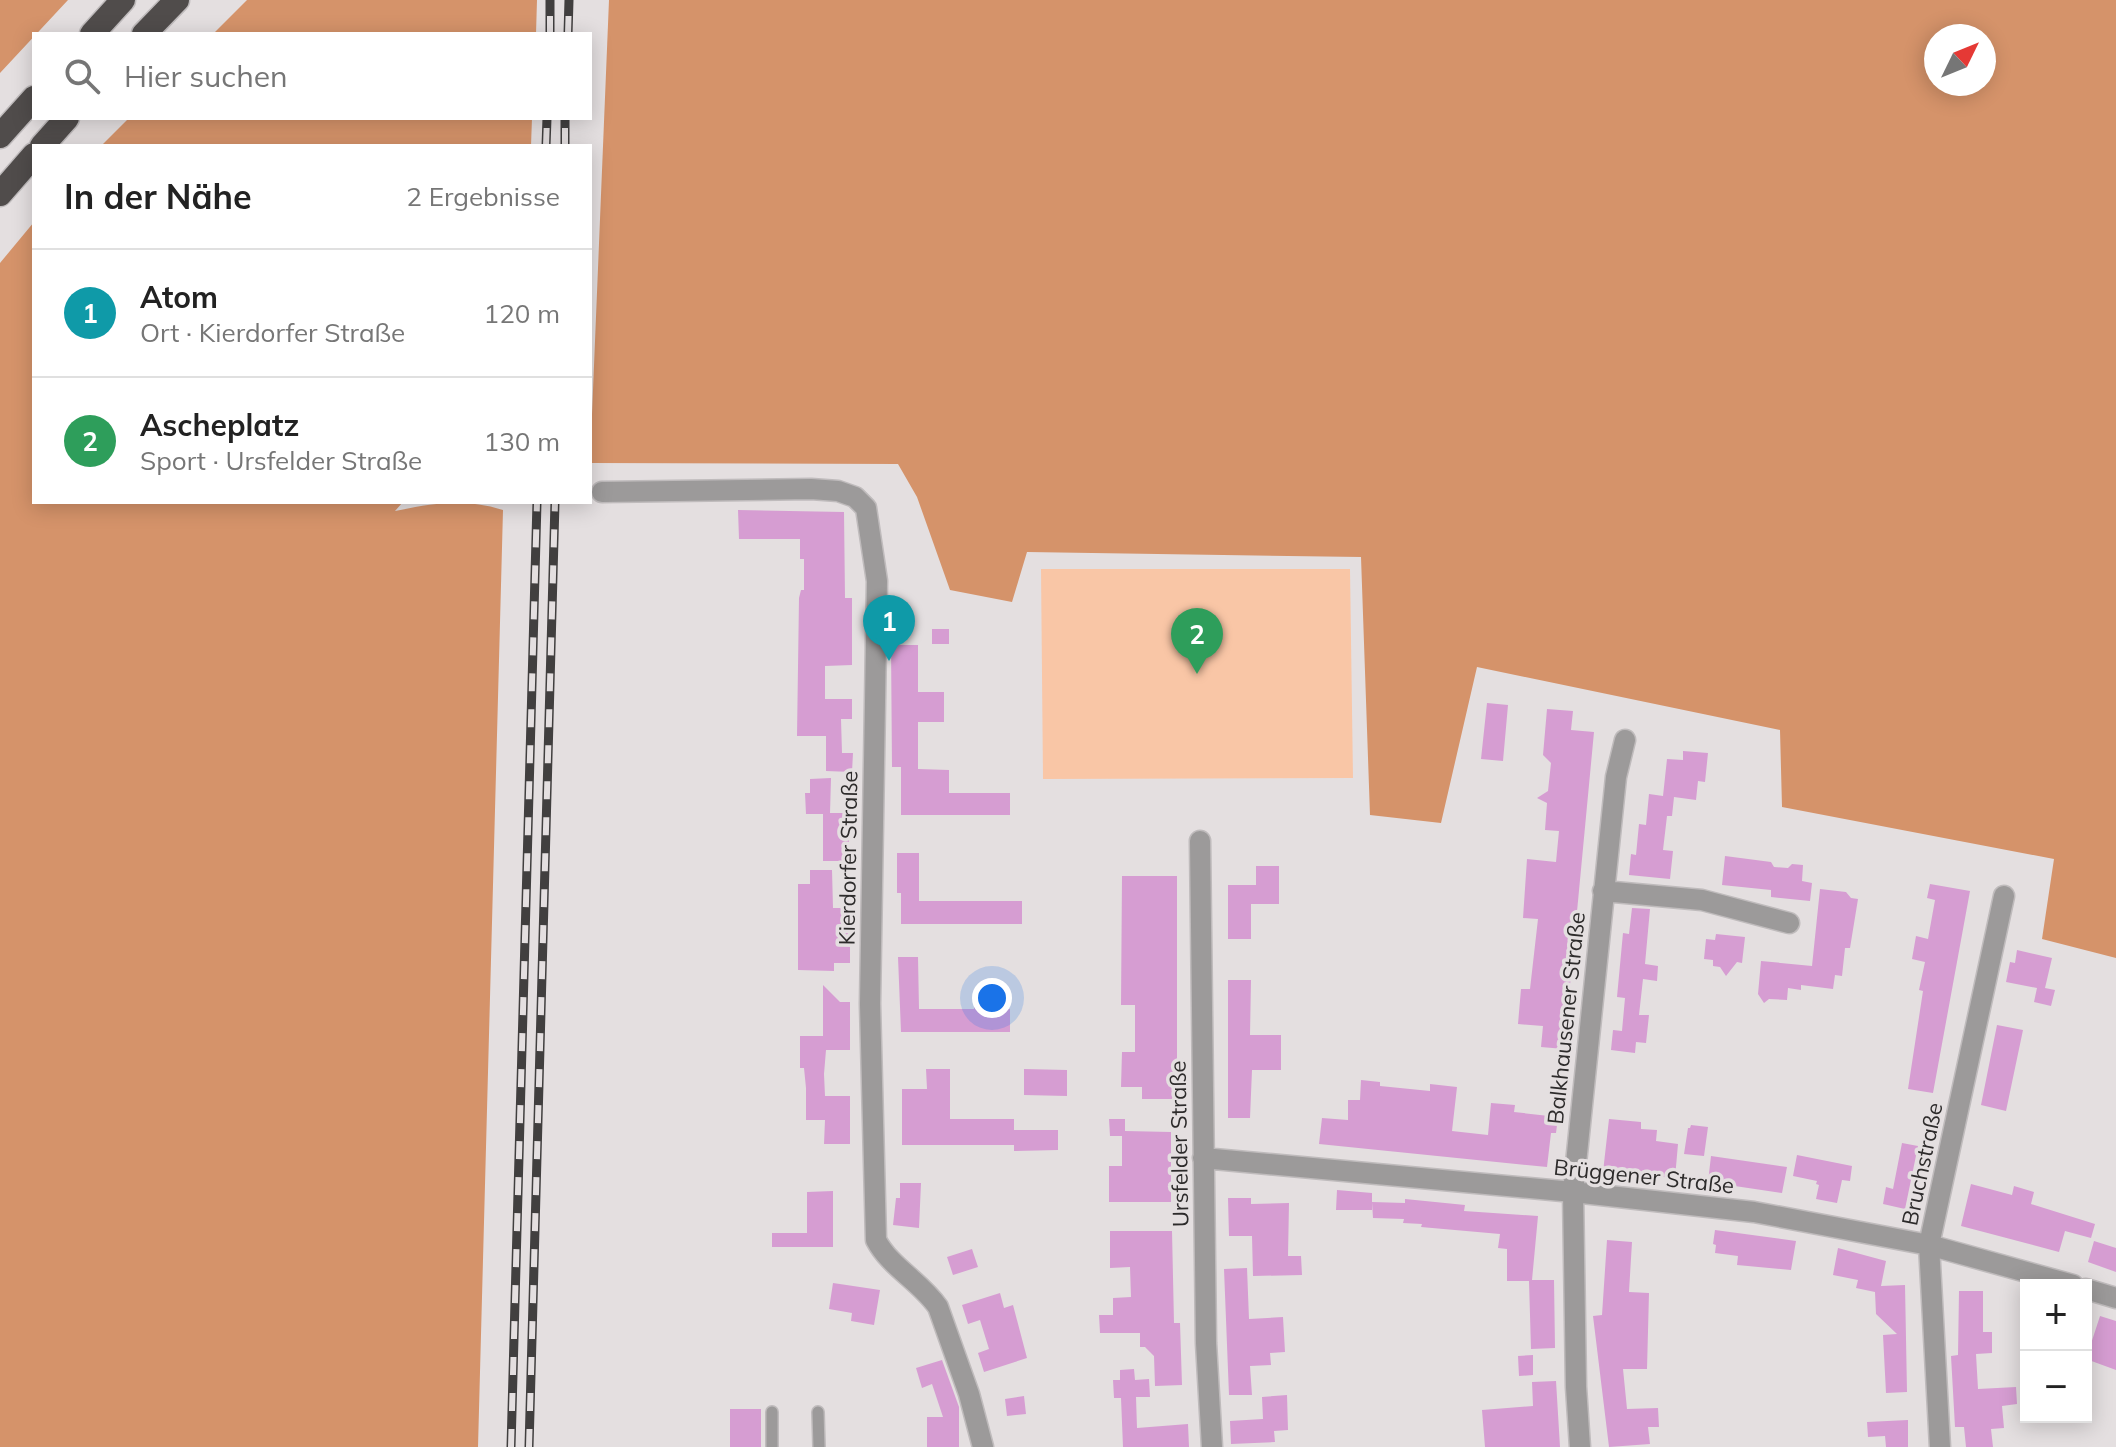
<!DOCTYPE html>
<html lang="de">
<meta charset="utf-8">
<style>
:root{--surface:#fff;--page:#f6f6f6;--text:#222;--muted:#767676;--line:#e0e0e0;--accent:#357888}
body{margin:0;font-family:Mulish,sans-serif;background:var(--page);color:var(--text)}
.controls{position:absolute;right:24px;bottom:24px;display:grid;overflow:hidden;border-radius:0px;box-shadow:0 4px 20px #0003}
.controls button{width:72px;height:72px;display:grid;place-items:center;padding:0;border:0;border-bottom:2px solid var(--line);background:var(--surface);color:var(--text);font:40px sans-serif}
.compass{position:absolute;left:1924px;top:24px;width:72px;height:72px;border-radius:50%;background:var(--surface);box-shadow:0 4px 20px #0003;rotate:47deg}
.you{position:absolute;left:992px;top:998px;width:28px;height:28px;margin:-20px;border:6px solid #fff;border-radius:50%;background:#1a73e8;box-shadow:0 0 0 12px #1a73e833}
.badge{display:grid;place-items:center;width:52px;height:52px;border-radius:50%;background:var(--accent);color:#fff;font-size:26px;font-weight:700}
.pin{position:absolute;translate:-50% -66px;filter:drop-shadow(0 2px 4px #0008)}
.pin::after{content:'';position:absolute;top:42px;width:28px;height:24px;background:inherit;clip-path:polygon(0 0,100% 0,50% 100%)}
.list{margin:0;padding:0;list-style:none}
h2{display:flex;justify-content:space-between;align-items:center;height:104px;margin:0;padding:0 32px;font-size:34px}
h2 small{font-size:26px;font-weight:400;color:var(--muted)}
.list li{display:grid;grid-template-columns:52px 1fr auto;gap:24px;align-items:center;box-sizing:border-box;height:128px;padding:0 32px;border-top:2px solid var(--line)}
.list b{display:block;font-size:30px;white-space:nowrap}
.list p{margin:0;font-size:26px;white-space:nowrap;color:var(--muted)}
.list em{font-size:26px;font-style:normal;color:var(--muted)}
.icon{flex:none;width:44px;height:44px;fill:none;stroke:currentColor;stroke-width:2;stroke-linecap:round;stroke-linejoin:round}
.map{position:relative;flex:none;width:2116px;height:1447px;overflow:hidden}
.search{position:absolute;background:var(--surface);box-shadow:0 4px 20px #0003;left:32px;top:32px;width:560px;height:88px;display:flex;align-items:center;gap:20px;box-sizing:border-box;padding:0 28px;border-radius:0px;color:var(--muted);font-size:30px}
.panel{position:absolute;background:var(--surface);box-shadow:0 4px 20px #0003;left:32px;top:144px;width:560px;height:360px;border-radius:0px}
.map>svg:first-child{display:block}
</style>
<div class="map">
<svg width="2116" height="1447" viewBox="0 0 2116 1447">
<rect width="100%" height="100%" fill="#e4dfe0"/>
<path fill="#f9c6a6" d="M1041 569H1350L1353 778 1043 779Z"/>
<path fill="#d5936a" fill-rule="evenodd" d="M0 0H68L0 73Z
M247 0H537L536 34H213Z
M609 0H2116V958L2042 939 2054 859 1782 807 1780 730 1477 667 1441 823 1370 815 1361 557 1027 552 1012 602 950 590 917 497 898 464 590 463ZM1936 36H1984V84H1936Z
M129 118H532L531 146H101Z
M34 222V502H403L395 511C436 503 463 498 503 510L478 1447H0V263Z"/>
<path fill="#d69dd2" d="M738 510 844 512 845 598H852V665L825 666V699H852V719H841L842 753H853L852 772 826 771V736H797L799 598 801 590H804V559H800V539H739Z
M932 629H949V644H932Z
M891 645H918V692H944V722H918V769L949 770V793H1010V815H901V767H892Z
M1487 703 1508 705 1503 761 1481 759Z
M1547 709 1573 711 1571 730 1594 732 1564 1049 1541 1047 1543 1026 1518 1024 1521 989H1530L1538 919 1523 918 1527 859 1556 862 1559 831 1545 830 1547 803 1537 798 1548 791 1551 763 1543 755Z
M1683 751 1708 753 1705 782 1698 781 1696 800 1674 797 1672 816H1667L1663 850 1673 851 1670 879 1629 875 1631 854 1636 855 1639 824 1646 825 1649 794 1663 796 1667 759 1683 760Z
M831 778 830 813H849V861H823V814H806L805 793H810V779Z
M897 853H919V901H1022V924H901V893H897Z
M1725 856 1771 862 1774 867 1788 868 1792 864 1803 865 1802 881 1812 883 1810 901 1771 897V890L1722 885Z
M1256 866H1279V904H1251V939H1228V885H1256Z
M810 870H832L833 908H850V963H834V971L798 970V884H810Z
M1122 876H1177V1099H1142V1087H1121L1122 1052H1135V1005H1121Z
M1930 884 1970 891 1933 1093 1908 1089 1923 991 1919 990 1925 962 1912 959 1916 936 1928 939 1935 900 1927 898Z
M1820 889 1846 892 1851 898 1858 899 1850 948H1845L1842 976 1835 975 1833 989 1801 985V990L1788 988 1787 1000 1769 999 1764 1003 1758 994 1761 961 1812 966Z
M1632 908 1650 909 1645 964 1658 966 1657 981 1643 979 1639 1015H1649L1646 1043 1636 1042 1635 1053 1611 1050 1613 1030 1622 1031 1625 998 1617 997 1623 933 1629 934Z
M1716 934 1745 937 1742 963 1737 962 1726 976 1720 967 1713 966V960L1704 959 1706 939 1715 940Z
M2017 950 2052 958 2045 988 2055 990 2051 1006 2034 1002 2037 988 2006 982 2010 962 2015 963Z
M898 957H918L919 1009H974V1005L987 1009H1010V1032H901Z
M1228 980H1251L1250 1035H1281V1070H1252L1250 1118H1228Z
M823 985 840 1002H850V1050H826L824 1074 825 1096H850V1144H824L825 1120H806V1088L804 1068H800V1036H823Z
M1997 1025 2023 1030 2006 1111 1981 1105Z
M926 1069H950V1119H1014V1130H1058V1150L1014 1151V1145H902V1089H927Z
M1024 1069 1067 1070V1096L1024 1095Z
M1361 1080 1380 1082V1086L1430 1091V1084L1457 1087 1452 1131 1488 1135 1491 1103 1515 1105 1514 1112 1558 1117 1556 1133H1551L1547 1167 1319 1144 1322 1118 1348 1120V1100H1360Z
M1109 1119H1125V1131L1171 1132V1202H1109V1166H1122V1136H1110Z
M1609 1119 1641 1122V1129L1657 1130 1656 1141 1678 1144 1675 1178 1603 1172Z
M1691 1125 1708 1127 1704 1156 1684 1154 1688 1128H1690Z
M1902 1143 1918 1146 1905 1209 1883 1204 1886 1187 1893 1189Z
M1797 1155 1852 1166 1850 1181 1842 1180 1837 1203 1816 1199 1819 1185 1816 1184 1817 1181 1793 1176Z
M1711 1156 1787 1167 1782 1193 1708 1182Z
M900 1183H921L919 1228 893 1225 896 1198H900Z
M1971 1184 2012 1195 2014 1186 2034 1192 2031 1204 2095 1224 2091 1238 2065 1231 2059 1252 1961 1226Z
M1337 1190 1372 1193V1210H1336Z
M833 1191V1247H772V1233H807V1192Z
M1228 1198H1251V1204L1289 1203 1288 1256H1301L1302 1275 1253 1276 1252 1236H1229Z
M1405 1199 1465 1205 1464 1211 1538 1216 1532 1280H1554L1555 1348 1531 1349 1529 1281H1507V1249L1498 1248 1500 1234 1421 1227 1422 1224 1403 1223 1404 1219 1373 1218 1372 1202 1405 1203Z
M1715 1230 1796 1241 1791 1270 1737 1265 1738 1256 1715 1253 1716 1245 1713 1244Z
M1110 1231H1172L1174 1323H1180L1182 1385 1155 1386 1154 1356 1145 1347H1140V1333H1100L1099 1315H1113V1298L1131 1297 1130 1267 1110 1268Z
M1607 1240 1632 1242 1629 1292 1649 1293 1647 1369H1623L1627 1409 1658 1408 1659 1427H1648L1650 1444 1609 1447 1593 1316 1602 1315Z
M2094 1241 2116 1248V1272L2088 1262Z
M1838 1248 1886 1261 1881 1286 1905 1285 1907 1392 1886 1393 1883 1335 1897 1334 1876 1314 1875 1292 1856 1288 1858 1280 1833 1275Z
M972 1249 978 1267 953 1275 947 1257Z
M1247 1268 1249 1319 1283 1317 1285 1352 1270 1353 1271 1365 1250 1366 1252 1395H1229L1224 1269Z
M833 1283 880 1290 874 1325 851 1321 852 1313 829 1309Z
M1959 1291H1983V1332H1992V1353L1976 1354 1978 1389 2016 1387 2017 1404 2002 1406 2004 1428 1991 1429 1993 1447H1966L1964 1427H1955L1951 1356 1958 1355Z
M1000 1293 1004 1308 1013 1305 1027 1358 984 1372 978 1353 989 1349 980 1320 968 1324 962 1305Z
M2100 1316 2116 1321V1370L2086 1359Z
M1533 1355V1375L1519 1376 1518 1356Z
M942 1360 959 1407V1447H927V1417H943L932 1384 922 1388 916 1368Z
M1134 1369 1135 1380 1149 1379 1150 1397H1136L1137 1428 1188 1424 1189 1447H1123L1121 1398H1114L1113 1380H1120V1370Z
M1556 1381 1560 1447H1485L1482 1410 1533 1406 1532 1382Z
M1287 1395 1288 1430 1274 1431 1275 1442 1231 1444 1230 1421 1263 1419 1262 1397Z
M1024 1396 1026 1414 1007 1416 1005 1399Z
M730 1409H761V1447H730Z
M1908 1420V1447H1886L1885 1436 1868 1437 1867 1422Z"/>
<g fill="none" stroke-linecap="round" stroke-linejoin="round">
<defs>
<path id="service" d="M818 1412 819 1447
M772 1447V1412"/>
<path id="minor" d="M602 492 811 489 838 491 855 497 866 508 877 581 870 1004 876 1240C890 1267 920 1281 938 1307L969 1394 983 1447
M1200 841 1206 1343 1212 1447
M1603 891 1702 900 1789 923
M1203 1158 1573 1192 1754 1212 1929 1245 2073 1285
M2086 1289 2116 1298
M1580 1447 1576 1387 1573 1192 1616 777 1625 740
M1940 1447 1929 1245 2004 896"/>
<path id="motorway" d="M92 34 123 0
M144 34 177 0
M0 136 34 98
M42 146 67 118
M0 194 34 155"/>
</defs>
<use href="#service" stroke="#bfbbbc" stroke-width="14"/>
<use href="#minor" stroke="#bfbbbc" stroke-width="23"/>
<use href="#motorway" stroke="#bfbbbc" stroke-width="27"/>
<use href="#service" stroke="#9c9a9a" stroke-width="11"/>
<use href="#minor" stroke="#9c9a9a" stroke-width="20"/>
<use href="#motorway" stroke="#504c4b" stroke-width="24"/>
<defs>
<path id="rail" d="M550 34V0
M568 34 569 0
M546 146 547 118
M565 146V118
M511 1447 537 502
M529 1447 555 502"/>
</defs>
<use href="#rail" stroke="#413f3f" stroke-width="9"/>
<use href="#rail" stroke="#e4dfe0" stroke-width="6" stroke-dasharray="18" stroke-linecap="butt"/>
</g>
<g text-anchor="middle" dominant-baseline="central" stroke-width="7" stroke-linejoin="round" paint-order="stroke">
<g font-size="22" fill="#2d2b2b" stroke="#e4dfe0">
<text transform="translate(848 858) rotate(-89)">Kierdorfer Straße</text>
<text transform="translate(1566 1018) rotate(-84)">Balkhausener Straße</text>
<text transform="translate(1179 1144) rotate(-91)">Ursfelder Straße</text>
<text transform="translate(1922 1164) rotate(-78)">Bruchstraße</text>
<text transform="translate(1644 1176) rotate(6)">Brüggener Straße</text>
</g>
</g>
</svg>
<div class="controls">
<button>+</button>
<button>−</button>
</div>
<svg class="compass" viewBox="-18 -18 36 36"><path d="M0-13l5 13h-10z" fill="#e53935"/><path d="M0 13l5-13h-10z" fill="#767676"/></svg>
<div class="you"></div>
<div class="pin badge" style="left:889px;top:661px;background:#0f9aa8">1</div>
<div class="pin badge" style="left:1197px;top:674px;background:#2e9e5b">2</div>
<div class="search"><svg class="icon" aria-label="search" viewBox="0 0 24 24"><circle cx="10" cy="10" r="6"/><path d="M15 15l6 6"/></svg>Hier suchen</div>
<section class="panel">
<h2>In der Nähe<small>2 Ergebnisse</small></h2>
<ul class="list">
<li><span class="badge" style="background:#0f9aa8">1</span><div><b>Atom</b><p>Ort · Kierdorfer Straße</p></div><em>120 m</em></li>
<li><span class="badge" style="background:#2e9e5b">2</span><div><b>Ascheplatz</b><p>Sport · Ursfelder Straße</p></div><em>130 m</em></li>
</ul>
</section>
</div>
